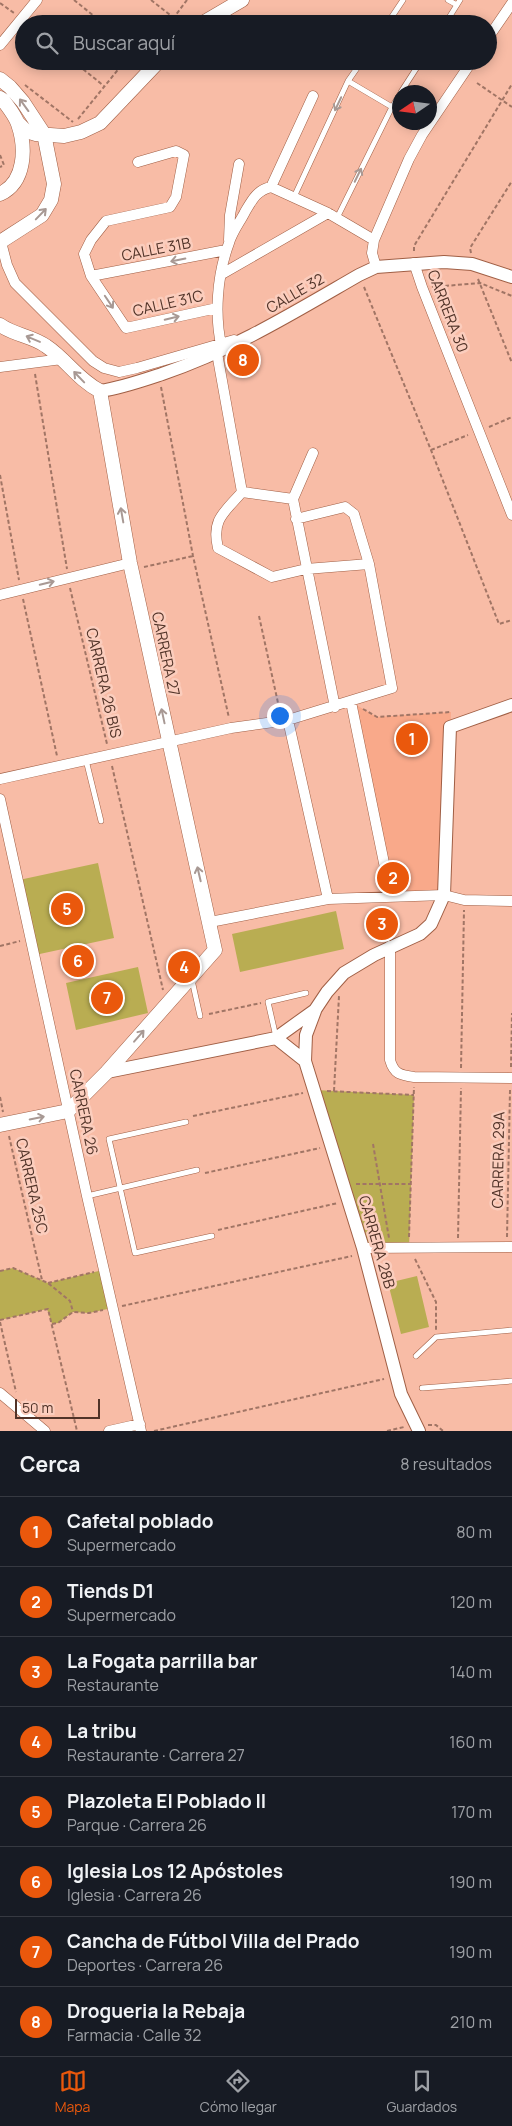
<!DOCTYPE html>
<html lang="es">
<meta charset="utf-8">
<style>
:root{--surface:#171b24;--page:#20242c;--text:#f1f3f6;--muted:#9ea1a6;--line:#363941;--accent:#ea580c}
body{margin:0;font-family:Manrope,sans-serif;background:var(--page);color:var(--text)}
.compass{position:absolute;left:392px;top:85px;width:45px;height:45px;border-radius:50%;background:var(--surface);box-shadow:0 2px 12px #0003;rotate:257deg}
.scale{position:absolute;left:15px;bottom:12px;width:85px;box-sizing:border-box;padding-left:5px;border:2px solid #513328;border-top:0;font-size:14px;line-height:18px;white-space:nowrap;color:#513328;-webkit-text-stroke:4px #fbcdbd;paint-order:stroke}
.you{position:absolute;left:279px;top:715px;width:18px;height:18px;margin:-12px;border:4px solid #fff;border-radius:50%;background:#1a73e8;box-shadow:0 0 0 8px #1a73e833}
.badge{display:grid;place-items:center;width:32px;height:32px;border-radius:50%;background:var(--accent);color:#fff;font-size:16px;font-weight:700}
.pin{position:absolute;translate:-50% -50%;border:2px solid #fff;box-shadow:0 1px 5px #0006}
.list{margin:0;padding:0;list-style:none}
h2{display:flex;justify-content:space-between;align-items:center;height:65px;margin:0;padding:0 20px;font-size:21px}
h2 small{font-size:16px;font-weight:400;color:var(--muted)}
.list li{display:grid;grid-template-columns:32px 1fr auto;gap:15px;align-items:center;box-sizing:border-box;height:70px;padding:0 20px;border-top:1px solid var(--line)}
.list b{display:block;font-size:19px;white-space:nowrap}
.list p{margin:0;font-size:16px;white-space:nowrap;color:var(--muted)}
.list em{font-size:16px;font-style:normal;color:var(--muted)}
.icon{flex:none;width:28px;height:28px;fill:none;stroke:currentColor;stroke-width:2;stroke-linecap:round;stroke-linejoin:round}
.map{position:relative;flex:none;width:512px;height:1431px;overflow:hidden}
.search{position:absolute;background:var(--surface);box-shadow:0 2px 12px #0003;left:15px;right:15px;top:15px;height:55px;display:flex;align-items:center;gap:12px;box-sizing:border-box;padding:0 18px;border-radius:28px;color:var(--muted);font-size:19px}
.sheet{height:625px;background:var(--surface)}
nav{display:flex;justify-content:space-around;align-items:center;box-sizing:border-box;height:70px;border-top:1px solid var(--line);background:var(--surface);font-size:14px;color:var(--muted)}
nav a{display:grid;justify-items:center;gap:2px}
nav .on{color:var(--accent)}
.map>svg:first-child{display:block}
</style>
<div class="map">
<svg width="512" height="1431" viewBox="0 0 512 1431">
<rect width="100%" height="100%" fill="#f8bca6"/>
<path fill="#f9a98a" d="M351 702 377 717 451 712 444 895 391 897Z"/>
<path fill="#b9ad52" d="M98 863 114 938 35 955 19 880Z
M336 911 344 949 240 972 232 934Z
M138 967 148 1013 76 1030 66 983Z
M315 1090 414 1095 409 1248H363Z
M13 1268 48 1283 103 1270 112 1308 89 1313 73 1312 58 1323 52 1324 47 1309 0 1320V1271Z
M417 1276 429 1327 401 1334 388 1283Z"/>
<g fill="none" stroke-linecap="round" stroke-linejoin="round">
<defs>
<path id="service" d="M448 0 457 5
M387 24 403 0
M445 24 460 0
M348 81 392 107
M401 92 421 61
M294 197 348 81 362 61
M337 218 392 107 400 94
M86 760 101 821
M192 980 200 1016
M276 1037 268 1002 306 993
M186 1122 109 1139 135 1253 212 1236
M87 1196 197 1170
M416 1356 436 1337 512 1330
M422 1388 512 1381"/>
<path id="minor" d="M488 38 512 3
M0 45 37 0
M138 162 176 151 184 155 176 197 170 207 106 221 91 240 84 254 91 276 126 328 217 308
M271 187 313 96
M229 240 230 215 239 164
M1 242 7 265 15 283 93 361 104 368 119 372 137 368 234 340
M414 263 422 287 512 515
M376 267 372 253 374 240 409 159 422 135 472 61
M222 274 328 213
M91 276 226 250
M222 349C214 316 217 275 229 243 232 232 240 222 245 212 252 200 257 190 271 187L328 213 374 240
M217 353 242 492
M0 367 62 359
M313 453 293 499 335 707
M242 492C225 512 211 519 218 548L272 577 306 569 369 564
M242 492 293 499
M0 595 130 563
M351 702 391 897
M288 720 328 899
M0 779 231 728 288 720 392 688 369 564 354 514 345 507 296 519
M0 799 87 1196 141 1431
M210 922 328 899 444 895 464 900 512 901
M390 946V1060C394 1074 400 1075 414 1077L512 1078
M363 1248 512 1247
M0 1393 45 1431
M109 1431 140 1424"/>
<path id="tertiary" d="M100 391C121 388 141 381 162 374 235 349 293 313 359 275L376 267 444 262 472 264 512 277
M315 1011 306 1035 305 1061 363 1248 401 1394 419 1431
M276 1038 305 1061
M107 1072 276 1038 315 1010 327 992 344 973 374 955 420 934 431 924 444 895 450 727 512 705"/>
<path id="secondary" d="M201 24 242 0
M0 79 10 87 23 102 44 134 54 184 51 200 42 215 0 242
M0 98 3 100C8 107 15 115 18 124 26 147 26 182 0 194
M18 123 26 131 36 134 64 136 81 132 100 123 159 61
M0 325C14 335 32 336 46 346 67 360 77 379 100 391L130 563 215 950 107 1072 68 1111 0 1125"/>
</defs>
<use href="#service" stroke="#a05f45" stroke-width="6"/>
<use href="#minor" stroke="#a05f45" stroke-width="11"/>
<use href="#tertiary" stroke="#a05f45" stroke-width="14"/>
<use href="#secondary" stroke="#a05f45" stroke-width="15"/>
<path stroke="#a17565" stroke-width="2" stroke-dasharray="4 2.5" stroke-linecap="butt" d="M74 0 104 24
M151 0 174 18
M0 3 14 13
M169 24 187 0
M73 61 104 86
M477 83 512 107
M25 85 73 122
M78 119 125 61
M0 155 4 165 0 167
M414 251V246L512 84
M471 253 470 248 512 181
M478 279 512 363
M364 287 431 450 499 624 512 620
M432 287 480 283 512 296
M35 374 67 569
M161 387 193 556 229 718
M489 427 512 417
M431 450 468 435
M0 475 19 580
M144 567 193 556
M70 588 107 744
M23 599 57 756
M259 616 280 712
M363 709 377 717 451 712
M112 766 163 990
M0 946 20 941
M209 1014 261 1003
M511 1067 512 1013
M461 1068 464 910
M327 1091 414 1095
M334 1091 339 996
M0 1097 3 1112
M193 1116 303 1093
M9 1136 42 1280
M373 1144 389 1238
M205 1173 320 1148
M356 1184H411
M218 1230 338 1203
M409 1237 414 1087
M507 1237 510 1090
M458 1238 461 1088
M415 1259 436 1302V1330
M0 1271 13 1268 48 1283 70 1301 73 1312
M48 1283 94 1272
M122 1306 352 1256
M0 1320 48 1309 77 1431
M0 1322 16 1392
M52 1324 58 1323 73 1312 89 1313 103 1310
M428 1425H436L443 1431
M154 1431 384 1379
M387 1431 404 1427"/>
<use href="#service" stroke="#fff" stroke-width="5"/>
<use href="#minor" stroke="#fff" stroke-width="10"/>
<use href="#tertiary" stroke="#fff" stroke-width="12"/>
<use href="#secondary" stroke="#fff" stroke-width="14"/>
</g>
<defs><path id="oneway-shaft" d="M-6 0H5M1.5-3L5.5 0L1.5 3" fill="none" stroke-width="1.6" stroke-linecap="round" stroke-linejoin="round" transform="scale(1.25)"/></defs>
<g stroke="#a89994">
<use href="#oneway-shaft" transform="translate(338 104) rotate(115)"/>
<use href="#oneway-shaft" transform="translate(24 105) rotate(-126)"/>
<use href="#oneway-shaft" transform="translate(358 175) rotate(-64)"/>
<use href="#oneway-shaft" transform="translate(41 214) rotate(-46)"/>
<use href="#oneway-shaft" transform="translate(178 260) rotate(169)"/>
<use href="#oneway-shaft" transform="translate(109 302) rotate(56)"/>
<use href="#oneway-shaft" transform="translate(172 318) rotate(-13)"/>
<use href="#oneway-shaft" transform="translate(33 339) rotate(-157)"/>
<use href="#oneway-shaft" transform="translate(79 377) rotate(-134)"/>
<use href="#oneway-shaft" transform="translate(122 515) rotate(-100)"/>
<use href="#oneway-shaft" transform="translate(47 583) rotate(-14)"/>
<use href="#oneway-shaft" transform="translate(163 716) rotate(-102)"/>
<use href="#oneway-shaft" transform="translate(199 874) rotate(-103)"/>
<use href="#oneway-shaft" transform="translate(139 1036) rotate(-49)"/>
<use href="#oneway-shaft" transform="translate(37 1118) rotate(-11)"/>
</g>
<g text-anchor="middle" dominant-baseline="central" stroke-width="5" stroke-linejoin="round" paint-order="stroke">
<g font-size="15" fill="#513328" stroke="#fbcdbd">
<text transform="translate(156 249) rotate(-11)">CALLE 31B</text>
<text transform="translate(295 293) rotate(-30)">CALLE 32</text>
<text transform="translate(168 303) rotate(-13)">CALLE 31C</text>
<text transform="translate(448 311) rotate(69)">CARRERA 30</text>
<text transform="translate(166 654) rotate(78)">CARRERA 27</text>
<text transform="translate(104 683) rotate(77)">CARRERA 26 BIS</text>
<text transform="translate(84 1112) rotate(78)">CARRERA 26</text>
<text transform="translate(498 1160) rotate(-89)">CARRERA 29A</text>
<text transform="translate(32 1186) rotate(77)">CARRERA 25C</text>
<text transform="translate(377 1242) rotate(74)">CARRERA 28B</text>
</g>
</g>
</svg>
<svg class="compass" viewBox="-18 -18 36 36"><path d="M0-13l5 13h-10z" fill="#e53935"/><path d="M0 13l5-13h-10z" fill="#9ea1a6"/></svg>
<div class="scale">50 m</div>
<div class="you"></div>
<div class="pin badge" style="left:412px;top:739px">1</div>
<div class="pin badge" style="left:393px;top:878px">2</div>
<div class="pin badge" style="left:382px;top:924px">3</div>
<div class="pin badge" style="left:184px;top:967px">4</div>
<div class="pin badge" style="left:67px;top:909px">5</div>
<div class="pin badge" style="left:78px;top:961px">6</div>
<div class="pin badge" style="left:107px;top:998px">7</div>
<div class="pin badge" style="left:243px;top:360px">8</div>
<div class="search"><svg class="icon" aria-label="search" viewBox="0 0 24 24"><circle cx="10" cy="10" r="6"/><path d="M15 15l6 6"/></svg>Buscar aquí</div>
</div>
<section class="sheet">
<h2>Cerca<small>8 resultados</small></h2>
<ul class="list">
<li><span class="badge">1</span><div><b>Cafetal poblado</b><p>Supermercado</p></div><em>80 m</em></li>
<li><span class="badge">2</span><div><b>Tiends D1</b><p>Supermercado</p></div><em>120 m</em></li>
<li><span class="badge">3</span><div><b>La Fogata parrilla bar</b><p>Restaurante</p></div><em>140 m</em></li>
<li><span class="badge">4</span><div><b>La tribu</b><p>Restaurante · Carrera 27</p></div><em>160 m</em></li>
<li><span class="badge">5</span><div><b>Plazoleta El Poblado II</b><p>Parque · Carrera 26</p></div><em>170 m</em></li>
<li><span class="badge">6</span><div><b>Iglesia Los 12 Apóstoles</b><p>Iglesia · Carrera 26</p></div><em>190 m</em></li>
<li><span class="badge">7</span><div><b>Cancha de Fútbol Villa del Prado</b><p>Deportes · Carrera 26</p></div><em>190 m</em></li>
<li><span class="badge">8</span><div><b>Drogueria la Rebaja</b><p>Farmacia · Calle 32</p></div><em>210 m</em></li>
</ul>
</section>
<nav>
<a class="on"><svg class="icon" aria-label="map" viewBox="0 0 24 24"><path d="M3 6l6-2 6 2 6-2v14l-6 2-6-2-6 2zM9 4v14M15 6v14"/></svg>Mapa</a>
<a><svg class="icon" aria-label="directions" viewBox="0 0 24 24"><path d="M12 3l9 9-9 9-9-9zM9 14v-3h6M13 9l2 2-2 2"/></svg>Cómo llegar</a>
<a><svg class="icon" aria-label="saved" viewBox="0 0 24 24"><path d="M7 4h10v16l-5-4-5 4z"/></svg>Guardados</a>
</nav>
